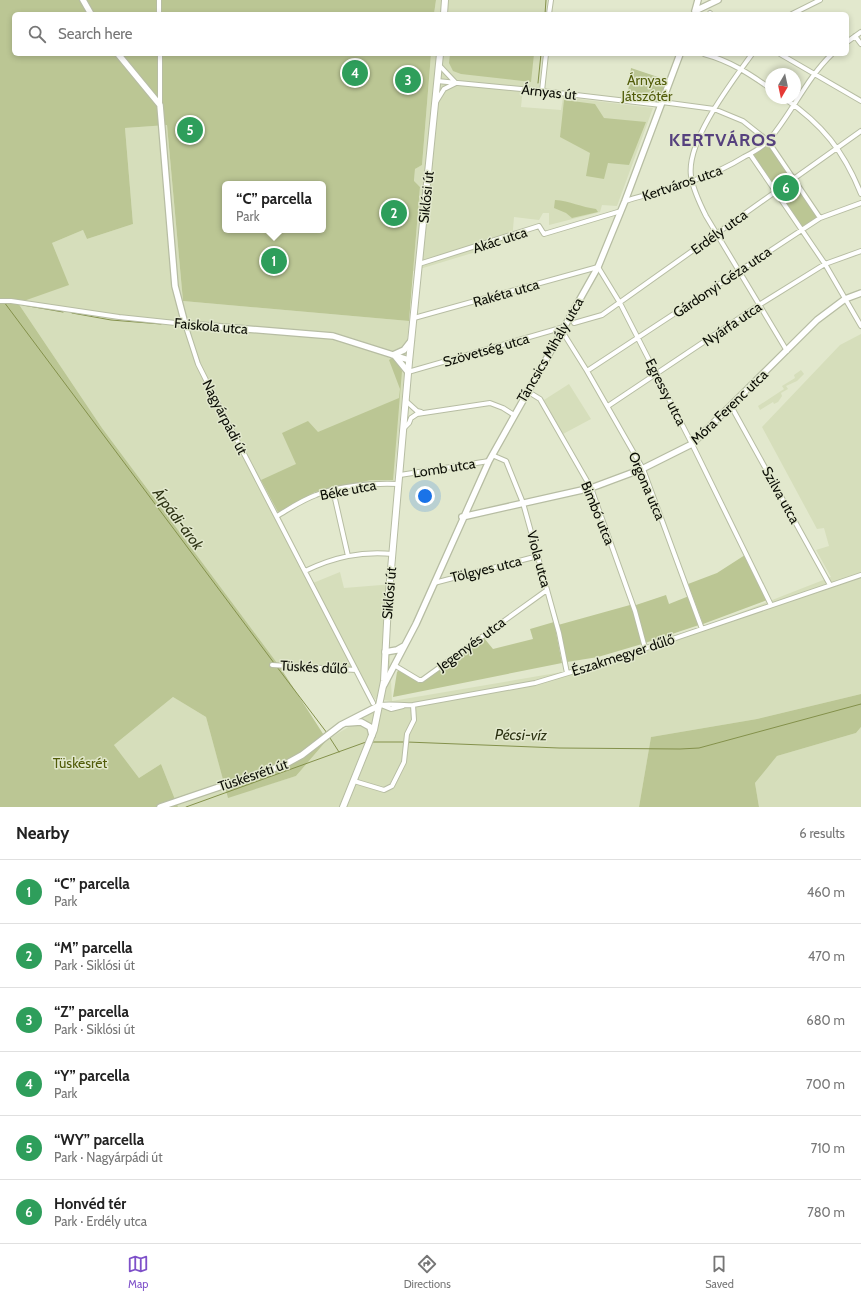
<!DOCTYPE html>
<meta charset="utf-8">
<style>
:root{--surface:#fff;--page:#f2f2f2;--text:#222;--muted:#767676;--line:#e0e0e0;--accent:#7e50c9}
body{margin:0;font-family:Cabin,sans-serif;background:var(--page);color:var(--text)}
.compass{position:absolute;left:765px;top:68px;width:36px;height:36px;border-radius:50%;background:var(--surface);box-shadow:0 2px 6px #0003;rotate:189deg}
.you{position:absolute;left:425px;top:496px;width:14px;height:14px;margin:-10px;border:3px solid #fff;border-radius:50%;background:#1a73e8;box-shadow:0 0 0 6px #1a73e833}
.badge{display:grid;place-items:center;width:26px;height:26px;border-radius:50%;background:var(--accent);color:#fff;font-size:13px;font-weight:700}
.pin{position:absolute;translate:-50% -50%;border:2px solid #fff;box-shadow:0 1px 4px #0006}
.popup{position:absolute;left:222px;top:181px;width:104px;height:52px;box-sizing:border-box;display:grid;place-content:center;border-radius:6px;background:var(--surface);filter:drop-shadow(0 1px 3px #0005);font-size:13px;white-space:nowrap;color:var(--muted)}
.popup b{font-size:15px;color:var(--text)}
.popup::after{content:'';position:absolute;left:50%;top:100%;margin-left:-8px;border:8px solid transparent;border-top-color:var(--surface)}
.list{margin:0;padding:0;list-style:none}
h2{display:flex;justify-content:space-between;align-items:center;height:52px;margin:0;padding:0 16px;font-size:17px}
h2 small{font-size:13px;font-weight:400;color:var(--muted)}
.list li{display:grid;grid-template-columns:26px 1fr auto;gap:12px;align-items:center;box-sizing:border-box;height:64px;padding:0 16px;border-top:1px solid var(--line)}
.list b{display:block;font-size:15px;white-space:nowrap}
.list p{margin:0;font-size:13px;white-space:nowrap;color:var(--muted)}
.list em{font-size:13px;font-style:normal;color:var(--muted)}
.icon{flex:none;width:22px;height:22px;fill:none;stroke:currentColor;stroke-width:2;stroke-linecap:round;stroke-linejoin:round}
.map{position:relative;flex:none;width:861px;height:807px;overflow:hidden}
.search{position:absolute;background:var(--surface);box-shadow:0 2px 6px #0003;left:12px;right:12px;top:12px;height:44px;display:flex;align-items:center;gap:10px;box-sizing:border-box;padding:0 14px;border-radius:6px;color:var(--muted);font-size:15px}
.sheet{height:436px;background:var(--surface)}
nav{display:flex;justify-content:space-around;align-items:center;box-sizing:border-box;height:56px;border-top:1px solid var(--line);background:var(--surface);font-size:11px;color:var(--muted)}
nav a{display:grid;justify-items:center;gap:2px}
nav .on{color:var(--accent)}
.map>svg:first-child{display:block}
</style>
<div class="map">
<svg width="861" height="807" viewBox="0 0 861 807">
<rect width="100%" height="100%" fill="#e2e8cd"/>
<path fill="#d6debb" d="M436 0H547L546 14H434Z
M431 54H542L539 88 523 87 521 107 561 110 563 97 653 108 617 206 602 205 600 212 549 225V213H543L539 220 514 217 512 241 413 271 420 187 414 182 415 169 422 165Z
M167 125 183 301 409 321 394 483H374L316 494 279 514 313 583 340 572 344 588 394 584 389 643 392 701 568 671 721 620 831 577 816 550 829 546 824 528 817 529 762 427 840 345 861 334V694L757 719 651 737 639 807H178L161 764 139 778 114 745 173 697 206 717 228 797 296 776 327 740 391 701 375 699 358 670 280 667 102 428 18 303 52 243 83 230 87 239 133 224 125 128Z
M801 370 804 374 797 381 786 386 788 389 781 393 782 396 778 402 774 404 773 402 760 410 758 406 784 389 782 386 795 378 794 375Z
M569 384 591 419 563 434 544 400Z
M861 727V807H759L755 783 777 756 856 733Z"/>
<path fill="#bbc694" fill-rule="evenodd" d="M0 0H436L434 14H14V54H431L422 165 415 169 414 181 420 187 409 321 183 301 167 125 125 128 133 224 87 239 83 230 52 243 69 285 18 303 102 428 280 667 327 740 296 776 228 798 206 717 173 697 114 745 139 778 161 764 178 807H0ZM225 184H323V230H225Z
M450 54H534L531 82 461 74 453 71 449 63Z
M631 68 670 81 661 105 627 101Z
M564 100 595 104 604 118 646 122 629 165 608 163 604 179 586 176 590 153 560 137Z
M768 141 820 218 802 229 750 154Z
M555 200C570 201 581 207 596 209L598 212 572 218 566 213 554 208Z
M392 358 398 364 402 371 393 480H371L315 492 278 512 261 480 296 464 282 433 308 421 318 432 399 398 400 389 389 360Z
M745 555 767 600 703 624 688 584 717 573Z
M666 595 669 604 689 596 699 625 645 643 633 606Z
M630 605 634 612 642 644 598 657 567 662 558 625Z
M554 622 562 663 393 697 397 672 399 670 419 683 484 638 493 649 533 639 530 629Z
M861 694V727L856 733 777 756 755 783 759 807H639L651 737 757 719Z"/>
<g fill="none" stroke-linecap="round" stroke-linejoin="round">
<path stroke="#84914b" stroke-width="1" d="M545 14 546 0
M538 83 541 54
M4 302 274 663
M23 305 63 312
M72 313 111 320 161 324
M277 667 327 733
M330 738 339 752
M373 742H404
M407 742 559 748 680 749 699 748 861 704
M186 807 366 742"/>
<defs>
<path id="street" d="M159 0V14
M710 13 711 14
M549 14 551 0
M792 14 820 0
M855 36 861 44
M847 42 861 32
M160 54V105
M704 54C730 61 750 74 771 89
M752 54C732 82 686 141 691 176 693 190 700 204 706 216L787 351
M780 54 861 101
M439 65 455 82
M437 81 542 91 661 105
M542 91 546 54
M784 98C822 124 844 151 861 194
M436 102 444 89 456 83
M662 102 714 109 743 121 768 141 820 218
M750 154 825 264 861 326
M625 201C666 189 707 180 744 157 752 153 763 147 769 140 792 113 806 79 832 54
M419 264 539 226 544 234 621 211
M0 301H11L119 317 185 324 198 364 211 390 373 703
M414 318 598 267 620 303 692 444 771 605
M574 323 602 315 861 131
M562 331 587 371 643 469 702 629
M587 371 820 218 861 203
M408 372 564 327
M527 391 540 399 591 488 635 611 645 648
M406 401 417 411 421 412
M608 406 759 305 825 264 861 251
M731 406 830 585
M404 428 409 423 411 418 417 414 490 403 503 408 514 415
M492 455 506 461 523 503 559 633 567 673
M400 475 489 461
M333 490 348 556
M277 516C289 509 302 500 316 495 340 485 374 483 399 484
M305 571C334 557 361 551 393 554
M434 583 538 556
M272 665 356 670
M394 665 419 680H422L547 590
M380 705C392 703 402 706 413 705L535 683 608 661 861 575
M381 705 391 709 403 706
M354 781 384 790 392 786 404 762 407 734 414 720 413 705"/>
<path id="secondary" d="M83 0 91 14
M695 11 718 0
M695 11 698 0
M118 54 160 105 175 286 185 324 333 336 409 360
M393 355 404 350 411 341
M395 356 408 372
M462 517 591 488 642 469 692 444 817 320 845 299 861 293
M385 652 397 650 404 646
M384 685 416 624 489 461 598 267 625 201 680 54
M347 723 361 722 370 727 372 735
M160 807 284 765 302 755 341 725 380 705"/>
<path id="primary" d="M444 14 445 0
M343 807 374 730 384 681 388 604 409 362 440 54"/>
</defs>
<use href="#street" stroke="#b7bda3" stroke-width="6"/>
<use href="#secondary" stroke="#b7bda3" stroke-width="8"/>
<use href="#primary" stroke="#b7bda3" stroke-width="8"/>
<use href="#street" stroke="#fff" stroke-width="4"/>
<use href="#secondary" stroke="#fff" stroke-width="5.5"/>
<use href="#primary" stroke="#fff" stroke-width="6"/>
</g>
<g text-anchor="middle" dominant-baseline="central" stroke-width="3" stroke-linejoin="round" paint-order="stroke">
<g font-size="14" fill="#515c09" stroke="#e2e8cd">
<text x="647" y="80">Árnyas<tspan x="647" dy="16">Játszótér</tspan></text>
<text x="80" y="763">Tüskésrét</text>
</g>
<g font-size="14" fill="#0b0d05" stroke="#e2e8cd">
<text transform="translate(549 92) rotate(6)">Árnyas út</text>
<text transform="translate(682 183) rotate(-19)">Kertváros utca</text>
<text transform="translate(426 197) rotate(-84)">Siklósi út</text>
<text transform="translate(719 232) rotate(-36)">Erdély utca</text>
<text transform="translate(500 240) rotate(-18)">Akác utca</text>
<text transform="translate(722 282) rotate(-34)">Gárdonyi Géza utca</text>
<text transform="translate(506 293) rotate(-16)">Rakéta utca</text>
<text transform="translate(732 324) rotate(-34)">Nyárfa utca</text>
<text transform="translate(211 326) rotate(5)">Faiskola utca</text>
<text transform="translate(486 350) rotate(-16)">Szövetség utca</text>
<text transform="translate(550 350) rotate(-60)">Táncsics Mihály utca</text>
<text transform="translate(666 392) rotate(63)">Egressy utca</text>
<text transform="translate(729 407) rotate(-44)">Móra Ferenc utca</text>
<text transform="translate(225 417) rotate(63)">Nagyárpádi út</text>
<text transform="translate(444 468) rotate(-9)">Lomb utca</text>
<text transform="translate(647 486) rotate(67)">Orgona utca</text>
<text transform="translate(348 490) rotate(-11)">Béke utca</text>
<text transform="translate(781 495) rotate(61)">Szilva utca</text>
<text transform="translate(598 513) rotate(68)">Bimbó utca</text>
<text transform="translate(539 559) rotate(75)">Viola utca</text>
<text transform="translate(486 569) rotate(-14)">Tölgyes utca</text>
<text transform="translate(389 593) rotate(-85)">Siklósi út</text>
<text transform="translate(471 644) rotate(-36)">Jegenyés utca</text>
<text transform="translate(623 655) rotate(-18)">Északmegyer dűlő</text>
<text transform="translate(314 667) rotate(3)">Tüskés dűlő</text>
<text transform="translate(253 775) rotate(-19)">Tüskésréti út</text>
</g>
<g font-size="15" font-style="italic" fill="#2d3313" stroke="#e2e8cd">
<text transform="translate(178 519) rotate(53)">Árpádi-árok</text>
<text transform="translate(521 735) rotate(1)">Pécsi-víz</text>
</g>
<g font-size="18" font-weight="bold" letter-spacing="1" fill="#56417e" stroke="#e2e8cd">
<text x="723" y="140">KERTVÁROS</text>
</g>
</g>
</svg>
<svg class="compass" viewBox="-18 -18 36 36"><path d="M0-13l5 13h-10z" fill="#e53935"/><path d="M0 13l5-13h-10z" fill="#767676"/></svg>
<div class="you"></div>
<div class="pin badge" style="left:274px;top:261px;background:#2e9e5b">1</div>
<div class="popup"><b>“C” parcella</b>Park</div>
<div class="pin badge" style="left:394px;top:213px;background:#2e9e5b">2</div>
<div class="pin badge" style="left:408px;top:80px;background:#2e9e5b">3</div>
<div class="pin badge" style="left:355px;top:73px;background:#2e9e5b">4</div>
<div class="pin badge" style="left:190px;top:130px;background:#2e9e5b">5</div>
<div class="pin badge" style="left:786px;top:188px;background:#2e9e5b">6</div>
<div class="search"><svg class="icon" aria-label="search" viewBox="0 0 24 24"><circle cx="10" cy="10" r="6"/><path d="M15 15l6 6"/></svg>Search here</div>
</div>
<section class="sheet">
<h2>Nearby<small>6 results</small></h2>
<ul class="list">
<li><span class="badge" style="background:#2e9e5b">1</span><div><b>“C” parcella</b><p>Park</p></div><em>460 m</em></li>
<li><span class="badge" style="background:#2e9e5b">2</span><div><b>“M” parcella</b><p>Park · Siklósi út</p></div><em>470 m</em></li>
<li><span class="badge" style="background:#2e9e5b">3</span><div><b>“Z” parcella</b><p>Park · Siklósi út</p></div><em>680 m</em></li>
<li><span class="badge" style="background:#2e9e5b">4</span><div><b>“Y” parcella</b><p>Park</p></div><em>700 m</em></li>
<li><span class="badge" style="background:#2e9e5b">5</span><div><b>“WY” parcella</b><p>Park · Nagyárpádi út</p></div><em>710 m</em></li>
<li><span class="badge" style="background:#2e9e5b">6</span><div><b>Honvéd tér</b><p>Park · Erdély utca</p></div><em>780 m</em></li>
</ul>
</section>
<nav>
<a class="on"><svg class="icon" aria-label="map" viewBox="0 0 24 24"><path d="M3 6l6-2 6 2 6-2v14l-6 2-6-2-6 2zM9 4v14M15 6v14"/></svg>Map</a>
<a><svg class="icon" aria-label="directions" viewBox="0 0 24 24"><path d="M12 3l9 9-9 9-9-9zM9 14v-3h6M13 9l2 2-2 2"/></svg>Directions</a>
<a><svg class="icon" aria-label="saved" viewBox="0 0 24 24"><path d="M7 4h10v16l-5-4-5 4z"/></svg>Saved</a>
</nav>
